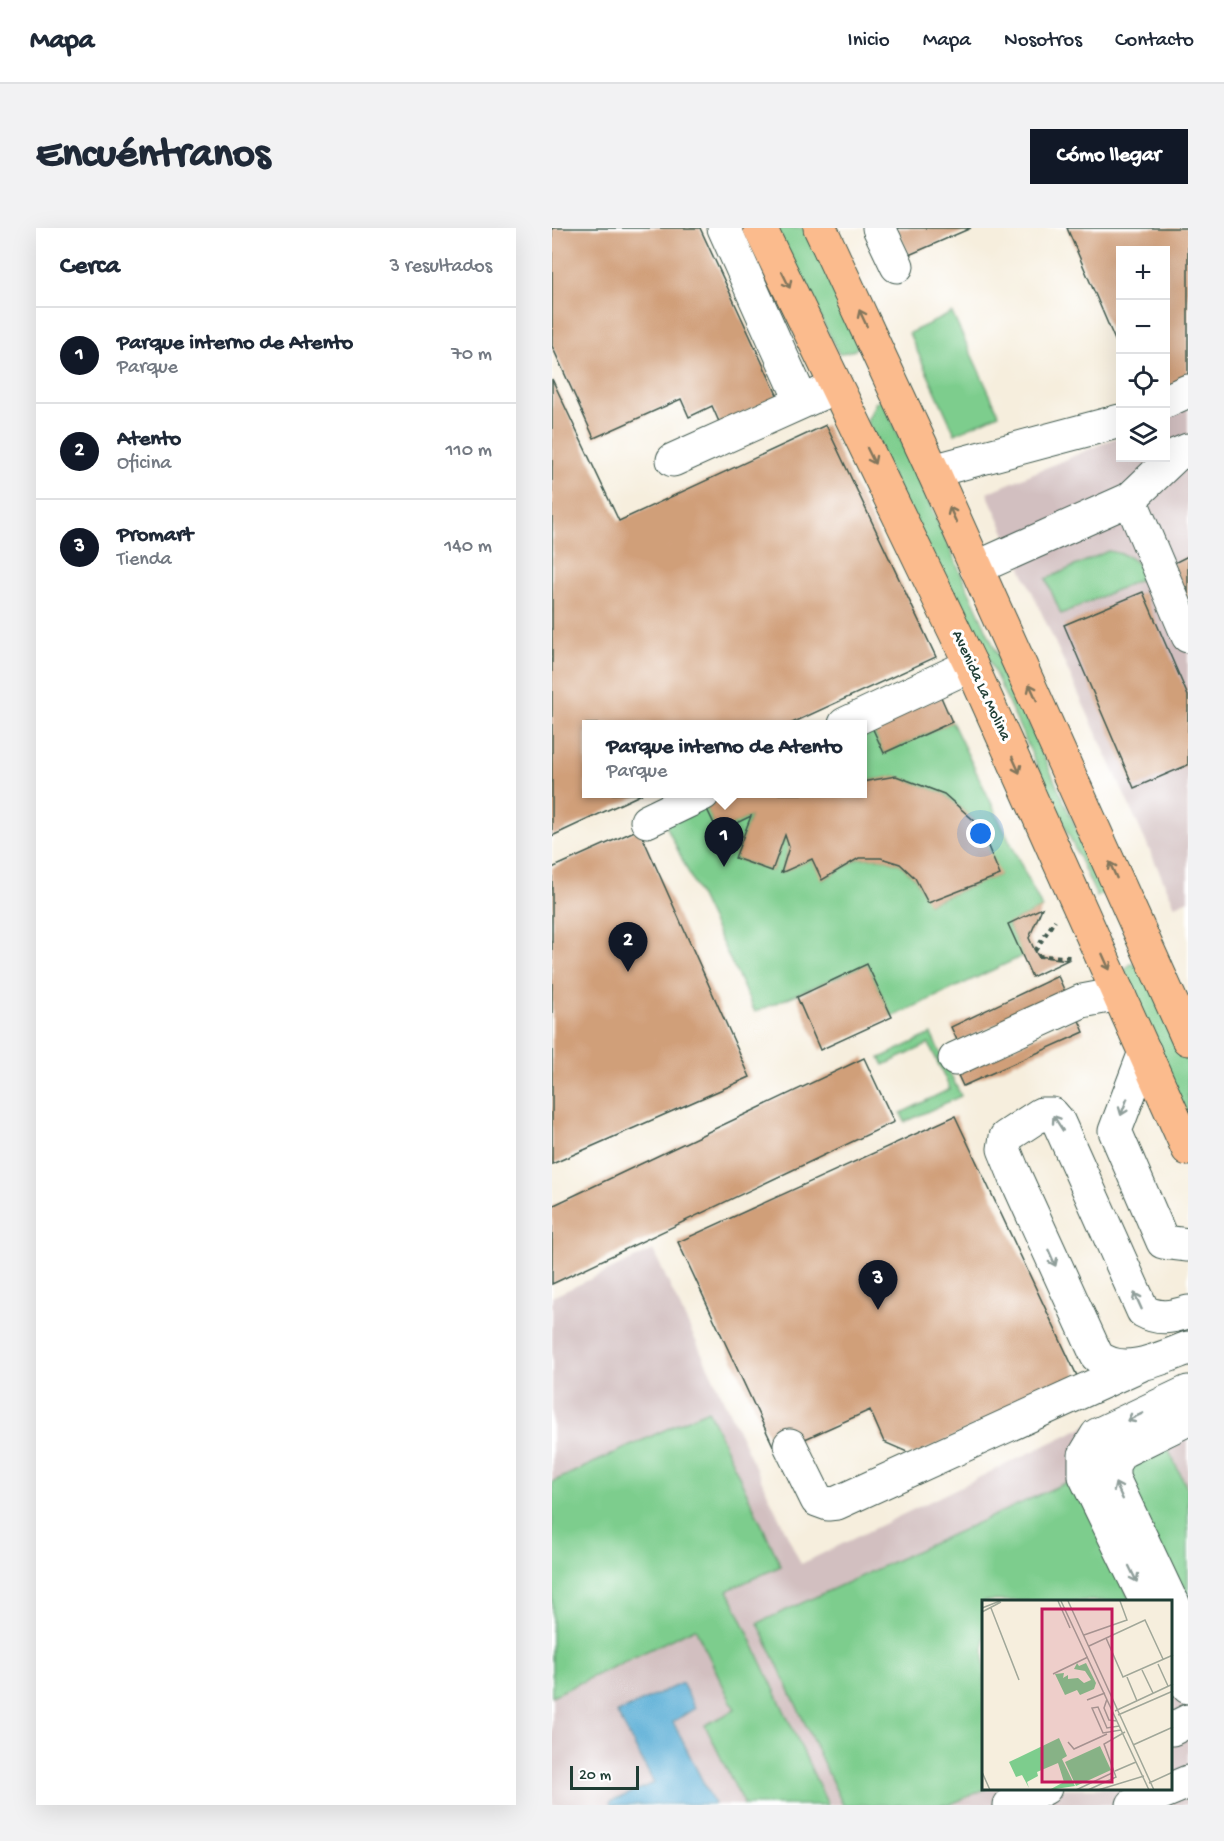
<!DOCTYPE html>
<html lang="es">
<meta charset="utf-8">
<style>
:root{--surface:#fff;--page:#f2f2f3;--text:#1f2937;--muted:#747a83;--line:#e0e1e3;--accent:#111827}
body{margin:0;font-family:"Gochi Hand",sans-serif;background:var(--page);color:var(--text)}
.controls{position:absolute;right:18px;top:18px;display:grid;overflow:hidden;border-radius:0px;box-shadow:0 6px 24px #0002}
.controls button{width:54px;height:54px;display:grid;place-items:center;padding:0;border:0;border-bottom:2px solid var(--line);background:var(--surface);color:var(--text);font:30px sans-serif}
.scale{position:absolute;left:18px;bottom:15px;width:69px;box-sizing:border-box;padding-left:6px;border:3px solid #1f3d34;border-top:0;font-size:16px;line-height:21px;white-space:nowrap;color:#1f3d34;-webkit-text-stroke:4px #fff;paint-order:stroke}
.you{position:absolute;left:429px;top:606px;width:21px;height:21px;margin:-15px;border:4px solid #fff;border-radius:50%;background:#1a73e8;box-shadow:0 0 0 9px #1a73e833}
.badge{display:grid;place-items:center;width:39px;height:39px;border-radius:50%;background:var(--accent);color:#fff;font-size:20px;font-weight:700}
.pin{position:absolute;translate:-50% -50px;filter:drop-shadow(0 2px 3px #0008)}
.pin::after{content:'';position:absolute;top:32px;width:21px;height:18px;background:inherit;clip-path:polygon(0 0,100% 0,50% 100%)}
.popup{position:absolute;left:30px;top:492px;width:285px;height:78px;box-sizing:border-box;display:grid;place-content:center;border-radius:0px;background:var(--surface);filter:drop-shadow(0 2px 4px #0005);font-size:20px;white-space:nowrap;color:var(--muted)}
.popup b{font-size:22px;color:var(--text)}
.popup::after{content:'';position:absolute;left:50%;top:100%;margin-left:-12px;border:12px solid transparent;border-top-color:var(--surface)}
.list{margin:0;padding:0;list-style:none}
h2{display:flex;justify-content:space-between;align-items:center;height:78px;margin:0;padding:0 24px;font-size:26px}
h2 small{font-size:20px;font-weight:400;color:var(--muted)}
.list li{display:grid;grid-template-columns:39px 1fr auto;gap:18px;align-items:center;box-sizing:border-box;height:96px;padding:0 24px;border-top:2px solid var(--line)}
.list b{display:block;font-size:22px;white-space:nowrap}
.list p{margin:0;font-size:20px;white-space:nowrap;color:var(--muted)}
.list em{font-size:20px;font-style:normal;color:var(--muted)}
.icon{flex:none;width:33px;height:33px;fill:none;stroke:currentColor;stroke-width:2;stroke-linecap:round;stroke-linejoin:round}
.map{position:relative;flex:none;width:636px;height:1577px;overflow:hidden;border-radius:0px}
header{display:flex;align-items:center;gap:36px;box-sizing:border-box;height:84px;padding:0 30px;background:var(--surface);border-bottom:2px solid var(--line)}
header strong{font-size:28px}
nav{display:flex;gap:33px;margin-inline-start:auto;font-size:21px}
.intro{display:flex;align-items:center;justify-content:space-between;box-sizing:border-box;height:144px;padding:0 36px}
h1{margin:0;font-size:42px}
.button{padding:15px 27px;border-radius:0px;background:var(--accent);color:#fff;font-size:21px;font-weight:700}
main{display:flex;gap:36px;padding:0 36px}
aside{flex:1;background:var(--surface);border-radius:0px;box-shadow:0 6px 24px #0002}
.map>svg:first-child{display:block}
</style>
<header>
<strong>Mapa</strong>
<nav><a>Inicio</a><a>Mapa</a><a>Nosotros</a><a>Contacto</a></nav>
</header>
<div class="intro"><h1>Encuéntranos</h1><a class="button">Cómo llegar</a></div>
<main>
<aside>
<h2>Cerca<small>3 resultados</small></h2>
<ul class="list">
<li><span class="badge">1</span><div><b>Parque interno de Atento</b><p>Parque</p></div><em>70 m</em></li>
<li><span class="badge">2</span><div><b>Atento</b><p>Oficina</p></div><em>110 m</em></li>
<li><span class="badge">3</span><div><b>Promart</b><p>Tienda</p></div><em>140 m</em></li>
</ul>
</aside>
<div class="map">
<svg width="636" height="1577" viewBox="0 0 636 1577">
<rect width="100%" height="100%" fill="#fff"/>
<filter id="ink" filterUnits="userSpaceOnUse"><feTurbulence type="fractalNoise" baseFrequency=".0167" numOctaves="2"/><feDisplacementMap in="SourceGraphic" scale="12" xChannelSelector="R" yChannelSelector="G"/><feConvolveMatrix kernelMatrix="1 2 1 2 8 2 1 2 1" color-interpolation-filters="sRGB"/></filter>
<filter id="wash" filterUnits="userSpaceOnUse"><feTurbulence type="fractalNoise" baseFrequency=".008" numOctaves="4" result="noise"/><feDisplacementMap in="SourceGraphic" scale="24" xChannelSelector="R" yChannelSelector="G"/><feGaussianBlur stdDeviation="1.35" result="paint"/><feColorMatrix in="noise" values="0 0 0 0 0 0 0 0 0 0 0 0 0 0 0 0 0 1.4 0 .05"/><feComposite in="paint" operator="in"/></filter>
<g filter="url(#wash)">
<rect width="100%" height="100%" fill="#f6eedd"/>
<path fill="#d2bfc0" fill-rule="evenodd" d="M636 179V672L623 678 435 265 568 208V230H614V189Z
M101 1022 249 1336 636 1148V1577H0V1069ZM432 1373H620V1560H432Z"/>
<path fill="#7dcd8d" stroke="#4e8560" stroke-width="1.5" d="M222 0H256L307 116 303 122 287 126Z
M400 85 447 186 403 206 357 105Z
M330 171 553 664 545 669 431 419 393 367 315 193 324 174Z
M556 323C575 326 586 331 594 349L509 386 494 351Z
M400 494 490 680 456 696 471 728 340 789 315 736 203 784 113 595 152 575 166 604 199 588 183 630 220 643 233 607 237 619 229 645 260 631 271 652 307 630H329L348 636 363 650 377 675 447 647 427 597 392 566 344 548 310 554V499L318 495 332 525Z
M579 736 593 738 636 835V894L571 749 574 740Z
M379 806 409 868 353 894 349 885 398 861 377 816 332 837 328 830Z
M156 1182 229 1338 176 1362 276 1577H192L153 1497 183 1482 143 1400 0 1468V1254Z
M610 1209 636 1262V1413L569 1229Z
M522 1251 579 1373H432L433 1561 397 1577H291L206 1395Z"/>
<path fill="#5aaed6" stroke="#3c7685" stroke-width="1.5" d="M130 1455 143 1480 121 1494 162 1576 59 1577 58 1574 102 1555 65 1485Z"/>
<g id="blocks">
<path fill="#d09f79" d="M0 0H148L226 169 168 196 160 178 137 189 129 171 42 210 0 118Z
M345 0H419L357 27Z
M515 0H636V150L614 160V22H568V124Z
M0 151 67 293 274 197 384 429 238 496H34V566H90L0 608Z
M636 328V375L620 336Z
M591 364 636 468V537L582 560 512 397Z
M389 469 400 494 332 525 318 495Z
M344 548 392 566 427 597 448 647 376 675 363 650 348 636 329 630H307L270 652 260 631 229 645 237 619 233 607 220 643 183 630 199 588 166 604 152 575 171 566H310V554Z
M87 601 198 849 0 936V640Z
M490 680 477 710 483 723 486 728 516 732 480 749 456 696Z
M315 736 340 789 268 822 245 769Z
M506 748 513 764 406 814 399 799Z
M526 790 532 804 411 858 405 845Z
M312 830 342 894 0 1056V978Z
M403 888 526 1150 362 1227 332 1214 318 1182 224 1224 126 1014Z"/>
</g>
</g>
<g filter="url(#ink)">
<use href="#blocks" fill-opacity="0" stroke="#3f584d" stroke-width="1.5"/>
<g fill="none" stroke-linecap="round" stroke-linejoin="round">
<defs>
<path id="minor" d="M172 0 250 174
M327 0 345 38
M614 173 636 163
M121 232 270 165
M381 243 568 193
M578 271 636 408
M424 340 578 271 624 227 636 222
M293 496 419 437
M95 593 151 566
M593 824 563 903 611 1014 636 1017
M403 831 530 773 567 766
M636 1084C619 1089 607 1092 591 1083L506 893 500 886H489L454 909 452 921 463 948 545 1128C571 1150 609 1130 636 1120
M238 1217 265 1272 276 1276 285 1275 588 1137
M594 1373 533 1248V1227L545 1207 636 1164
M619 1373 561 1250V1237L569 1224 636 1191
M620 1373 636 1408
M620 1425 636 1459
M620 1501 636 1493
M458 1577 493 1560
M581 1577 636 1554"/>
<path id="major" d="M208 0 419 437 636 921
M268 0 381 243 636 811"/>
</defs>
<use href="#minor" stroke="#3f584d" stroke-width="35"/>
<use href="#major" stroke="#3f584d" stroke-width="35"/>
<path stroke="#3f584d" stroke-width="4" stroke-dasharray="4.5 4.5" stroke-linecap="butt" d="M483 723 503 692
M486 728 520 729"/>
<use href="#minor" stroke="#fff" stroke-width="33"/>
<use href="#major" stroke="#fbbb8d" stroke-width="33"/>
</g>
<defs><path id="oneway-shaft" d="M-6 0H5M1.5-3L5.5 0L1.5 3" fill="none" stroke-width="1.6" stroke-linecap="round" stroke-linejoin="round" transform="scale(1.5)"/></defs>
<g stroke="#82765c">
<use href="#oneway-shaft" transform="translate(234 52) rotate(64)"/>
<use href="#oneway-shaft" transform="translate(311 90) rotate(-115)"/>
<use href="#oneway-shaft" transform="translate(319 228) rotate(64)"/>
<use href="#oneway-shaft" transform="translate(401 287) rotate(-114)"/>
<use href="#oneway-shaft" transform="translate(481 464) rotate(-114)"/>
<use href="#oneway-shaft" transform="translate(464 537) rotate(66)"/>
<use href="#oneway-shaft" transform="translate(561 642) rotate(-114)"/>
<use href="#oneway-shaft" transform="translate(554 734) rotate(66)"/>
</g>
<g stroke="#8f9e9a">
<use href="#oneway-shaft" transform="translate(572 879) rotate(111)"/>
<use href="#oneway-shaft" transform="translate(506 895) rotate(-123)"/>
<use href="#oneway-shaft" transform="translate(500 1030) rotate(66)"/>
<use href="#oneway-shaft" transform="translate(586 1073) rotate(-114)"/>
<use href="#oneway-shaft" transform="translate(583 1189) rotate(155)"/>
<use href="#oneway-shaft" transform="translate(567 1263) rotate(-115)"/>
<use href="#oneway-shaft" transform="translate(581 1346) rotate(64)"/>
</g>
</g>
<g text-anchor="middle" dominant-baseline="central" stroke-width="6" stroke-linejoin="round" paint-order="stroke">
<g font-size="16" fill="#1f3d34" stroke="#fff">
<text transform="translate(428 458) rotate(65)">Avenida La Molina</text>
</g>
</g>
<g transform="translate(430 1372)">
<rect width="190" height="190" fill="#f6eedd"/>
<path d="M95 63 97 66 104 63 114 83 112 89 98 95 95 90 83 95 73 74 82 73 81 78 86 75V79L96 78 102 83 109 80 103 71 92 69ZM77 138 85 156 80 159 93 186 67 190 82 182 76 163 55 172 56 176 45 182 47 188 40 175 34 177 27 162ZM118 146 129 170 94 186 83 162Z" fill="#7dcd8d"/>
<path fill="none" stroke="#a0a799" stroke-width="1.5" d="M76 1 88 28M79 1 167 190M86 1 172 190M0 8 18 1M9 8 37 80M0 12 19 2M102 35 145 20 138 1M124 38 141 77 191 55M107 46 163 20 181 59M176 64 186 86M160 70 171 93M71 74 106 57M145 77 155 101M125 99 122 108 127 120 135 121M105 100 123 93M133 111 191 84M136 115 191 91M137 126 125 128 116 107 110 108 121 133 139 130M86 142 92 149 125 134M151 145 191 127M133 171 154 162M0 172 8 190M167 183 191 172M94 190 130 173V168M106 190 134 177 122 144 143 132M116 190 162 176"/>
<path fill="#c2185b" fill-opacity="0.15" stroke="#c2185b" stroke-width="3" d="M60 9H130V182H60Z"/>
<rect width="190" height="190" fill="none" stroke="#1f3d34" stroke-width="3"/>
</g>
</svg>
<div class="controls">
<button>+</button>
<button>−</button>
<button><svg class="icon" aria-label="locate" viewBox="0 0 24 24"><circle cx="12" cy="12" r="6"/><path d="M12 2v4M12 18v4M2 12h4M18 12h4"/></svg></button>
<button><svg class="icon" aria-label="layers" viewBox="0 0 24 24"><path d="M12 4l9 5-9 5-9-5zM3 14l9 5 9-5"/></svg></button>
</div>
<div class="scale">20 m</div>
<div class="you"></div>
<div class="pin badge" style="left:172px;top:639px">1</div>
<div class="popup"><b>Parque interno de Atento</b>Parque</div>
<div class="pin badge" style="left:76px;top:744px">2</div>
<div class="pin badge" style="left:326px;top:1082px">3</div>
</div>
</main>
